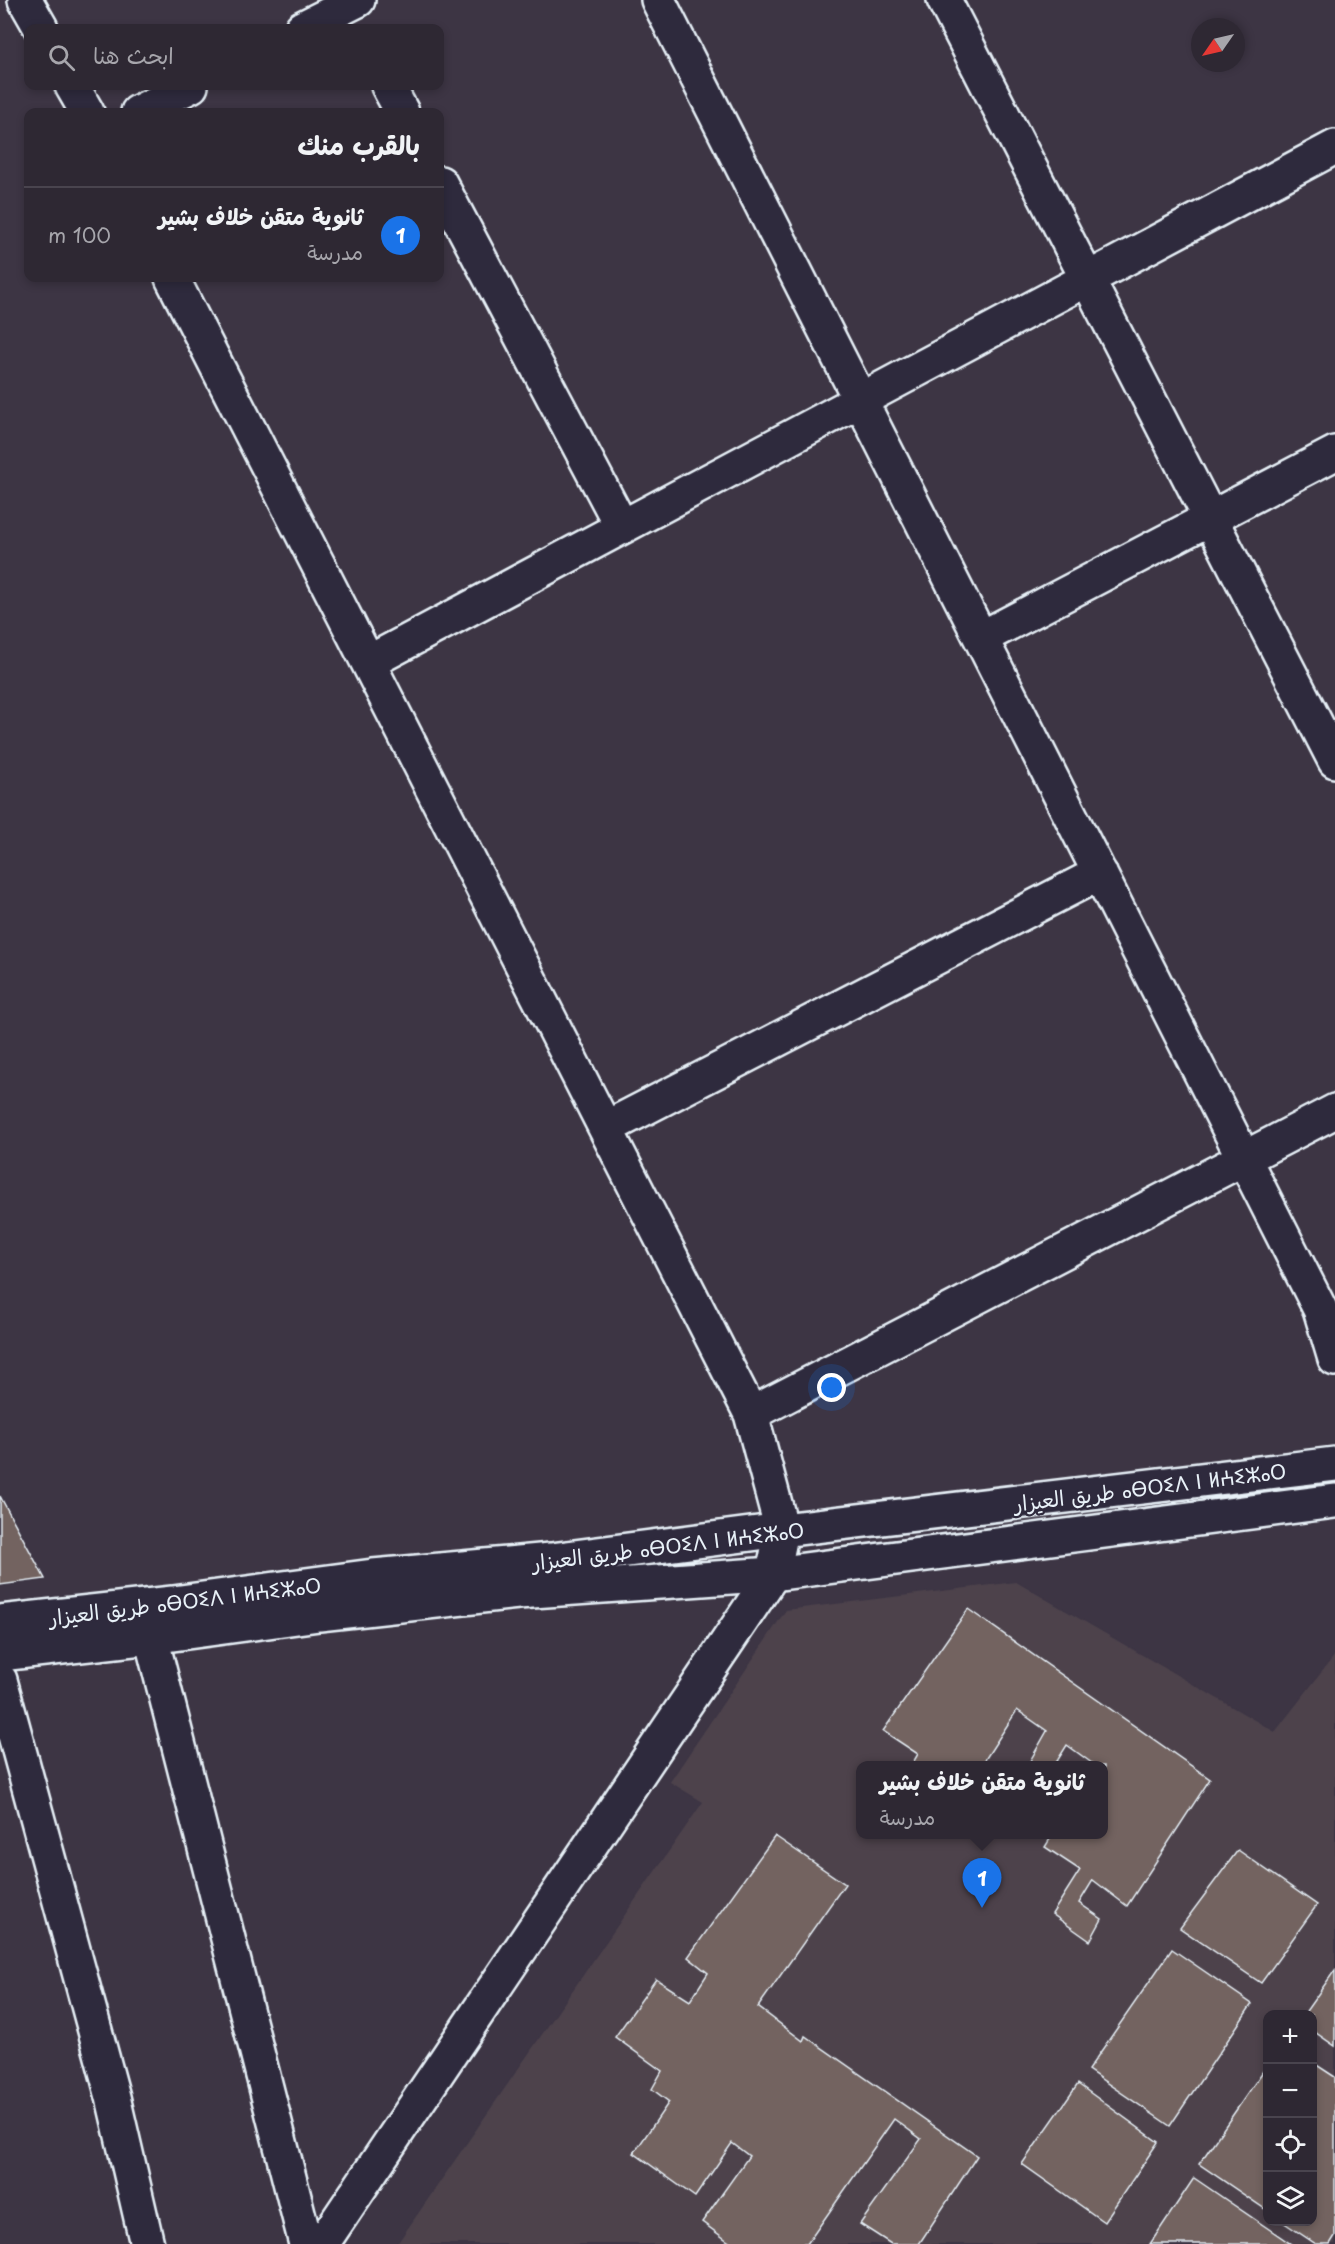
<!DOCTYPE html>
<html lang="ar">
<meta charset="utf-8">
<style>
:root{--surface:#2e2833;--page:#3a343f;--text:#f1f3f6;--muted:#a7a6ac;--line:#49444e;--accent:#1a73e8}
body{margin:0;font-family:"Playpen Sans","Playpen Sans Arabic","Noto Sans Tifinagh",sans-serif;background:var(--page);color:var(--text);direction:rtl}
.controls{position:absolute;right:18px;bottom:18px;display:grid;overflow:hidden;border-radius:12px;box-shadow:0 3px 9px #0003}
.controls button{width:54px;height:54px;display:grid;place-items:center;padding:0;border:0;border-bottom:2px solid var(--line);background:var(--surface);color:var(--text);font:30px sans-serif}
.compass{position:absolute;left:1191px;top:18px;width:54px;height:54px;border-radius:50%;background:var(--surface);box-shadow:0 3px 9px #0003;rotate:236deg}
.you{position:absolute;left:832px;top:1388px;width:21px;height:21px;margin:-15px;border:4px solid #fff;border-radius:50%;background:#1a73e8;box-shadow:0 0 0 9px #1a73e833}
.badge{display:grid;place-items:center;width:39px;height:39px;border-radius:50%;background:var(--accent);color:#fff;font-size:20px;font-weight:700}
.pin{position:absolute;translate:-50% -50px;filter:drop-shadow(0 2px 3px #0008)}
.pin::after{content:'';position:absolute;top:32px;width:21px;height:18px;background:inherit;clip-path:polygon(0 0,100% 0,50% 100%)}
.popup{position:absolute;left:856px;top:1761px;width:252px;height:78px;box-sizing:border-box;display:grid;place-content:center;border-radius:12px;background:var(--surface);filter:drop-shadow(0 2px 4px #0005);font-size:20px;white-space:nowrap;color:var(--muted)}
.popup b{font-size:22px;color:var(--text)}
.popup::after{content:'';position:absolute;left:50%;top:100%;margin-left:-12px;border:12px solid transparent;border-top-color:var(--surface)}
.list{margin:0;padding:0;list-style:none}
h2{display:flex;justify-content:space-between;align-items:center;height:78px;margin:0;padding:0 24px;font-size:26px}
h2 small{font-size:20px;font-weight:400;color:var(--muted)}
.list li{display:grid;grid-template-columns:39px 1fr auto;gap:18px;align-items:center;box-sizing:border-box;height:96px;padding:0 24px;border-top:2px solid var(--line)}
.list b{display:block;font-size:22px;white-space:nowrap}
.list p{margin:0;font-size:20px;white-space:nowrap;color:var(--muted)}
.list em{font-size:20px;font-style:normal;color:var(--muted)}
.icon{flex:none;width:33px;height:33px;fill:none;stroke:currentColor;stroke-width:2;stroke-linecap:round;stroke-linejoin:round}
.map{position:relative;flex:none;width:1335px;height:2244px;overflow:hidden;direction:ltr}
.search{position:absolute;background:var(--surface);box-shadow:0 3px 9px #0003;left:24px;top:24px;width:420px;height:66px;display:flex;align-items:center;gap:15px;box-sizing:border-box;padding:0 21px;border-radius:12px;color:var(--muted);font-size:22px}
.panel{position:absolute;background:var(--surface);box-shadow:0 3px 9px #0003;left:24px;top:108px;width:420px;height:174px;border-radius:12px;direction:rtl}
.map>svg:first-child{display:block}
</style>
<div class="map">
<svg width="1335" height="2244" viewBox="0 0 1335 2244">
<rect width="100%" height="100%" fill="#3d3544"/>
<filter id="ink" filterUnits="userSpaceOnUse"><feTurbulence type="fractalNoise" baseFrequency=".0167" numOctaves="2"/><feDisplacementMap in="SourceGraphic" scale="12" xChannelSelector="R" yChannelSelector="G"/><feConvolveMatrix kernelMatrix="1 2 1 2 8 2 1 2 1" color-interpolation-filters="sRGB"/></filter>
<g filter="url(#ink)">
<path fill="#4d434c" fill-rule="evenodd" d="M1016 1582 1275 1732 1335 1655V2244H397L703 1802 670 1782 786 1610ZM860 1766H1104V1834H860ZM1268 2014H1312V2222H1268Z"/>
<path fill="#736360" stroke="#e8f1f8" stroke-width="1.5" d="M0 1496 45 1579 0 1585Z
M968 1609 1210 1779 1127 1906 1093 1880 1079 1903 1102 1919 1090 1941 1052 1914 1080 1870 1045 1847 1053 1834H1104V1766H1096L1067 1745 1054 1766H1037L1030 1761 1047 1731 1017 1710 981 1766H911L918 1754 883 1731Z
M775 1836 845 1884 758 2007 803 2041 805 2036 977 2156 919 2244H891L860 2224 921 2139 894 2119 807 2244H732L702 2222 749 2156 732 2143 695 2197 634 2153 669 2102 652 2089 662 2071 615 2037 656 1979 690 2001 708 1973 688 1957Z
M1238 1850 1317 1905 1261 1983 1180 1928Z
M1172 1949 1252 2004 1170 2126 1088 2070Z
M1335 1970V2046L1312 2030V2014H1304Z
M1312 2062 1335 2077V2236L1330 2244H1316L1283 2222H1312Z
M1268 2064V2211L1199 2164Z
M1078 2084 1158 2142 1104 2222 1022 2164Z
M1194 2178 1291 2244H1150Z"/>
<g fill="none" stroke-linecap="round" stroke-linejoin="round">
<defs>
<path id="street" d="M25 0 41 28
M658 0 1320 1309 1335 1359
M944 0 1335 761
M302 28 358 0
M72 86 87 112
M388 86 402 112
M138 112 191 86
M440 183 622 527
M172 278 751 1414 782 1530 773 1574 322 2244
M981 638 1335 453
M369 662 1335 147
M606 1128 1100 873
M751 1414 1335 1111
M151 1637 306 2244
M0 1680 113 2097 147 2244"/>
<path id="secondary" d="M0 1622 173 1603 373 1576 551 1560 782 1530 1335 1464
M0 1654 151 1637 319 1614 518 1592 773 1574 1335 1501"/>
</defs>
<use href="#street" stroke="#e8f1f8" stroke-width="38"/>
<use href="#secondary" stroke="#e8f1f8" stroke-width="38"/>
<use href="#street" stroke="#2f2a3d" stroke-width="33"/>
<use href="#secondary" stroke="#2f2a3d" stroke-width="33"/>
</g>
</g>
<g text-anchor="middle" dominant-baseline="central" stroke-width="4.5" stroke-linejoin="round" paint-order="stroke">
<g font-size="21" fill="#e8f1f8" stroke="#2f2a3d">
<text transform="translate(1150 1486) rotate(-7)">طريق العيزار ⴰⴱⵔⵉⴷ ⵏ ⵍⵄⵉⵣⴰⵔ</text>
<text transform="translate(668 1545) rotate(-7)">طريق العيزار ⴰⴱⵔⵉⴷ ⵏ ⵍⵄⵉⵣⴰⵔ</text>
<text transform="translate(185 1600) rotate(-7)">طريق العيزار ⴰⴱⵔⵉⴷ ⵏ ⵍⵄⵉⵣⴰⵔ</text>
</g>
</g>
</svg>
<div class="controls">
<button>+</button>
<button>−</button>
<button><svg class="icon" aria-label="locate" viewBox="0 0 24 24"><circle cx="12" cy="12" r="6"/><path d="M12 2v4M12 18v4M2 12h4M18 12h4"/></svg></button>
<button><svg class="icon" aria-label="layers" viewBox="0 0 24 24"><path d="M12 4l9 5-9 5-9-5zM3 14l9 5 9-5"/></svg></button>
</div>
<svg class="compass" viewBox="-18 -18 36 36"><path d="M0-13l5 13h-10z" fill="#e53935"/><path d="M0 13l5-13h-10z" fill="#a7a6ac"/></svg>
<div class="you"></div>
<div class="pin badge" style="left:982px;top:1908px">1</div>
<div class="popup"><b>ثانوية متقن خلاف بشير</b>مدرسة</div>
<div class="search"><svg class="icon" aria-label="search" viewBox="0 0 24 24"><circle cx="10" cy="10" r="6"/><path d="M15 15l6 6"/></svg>ابحث هنا</div>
<section class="panel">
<h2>بالقرب منك<small></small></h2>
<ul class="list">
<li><span class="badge">1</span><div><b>ثانوية متقن خلاف بشير</b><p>مدرسة</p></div><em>100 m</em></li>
</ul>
</section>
</div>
